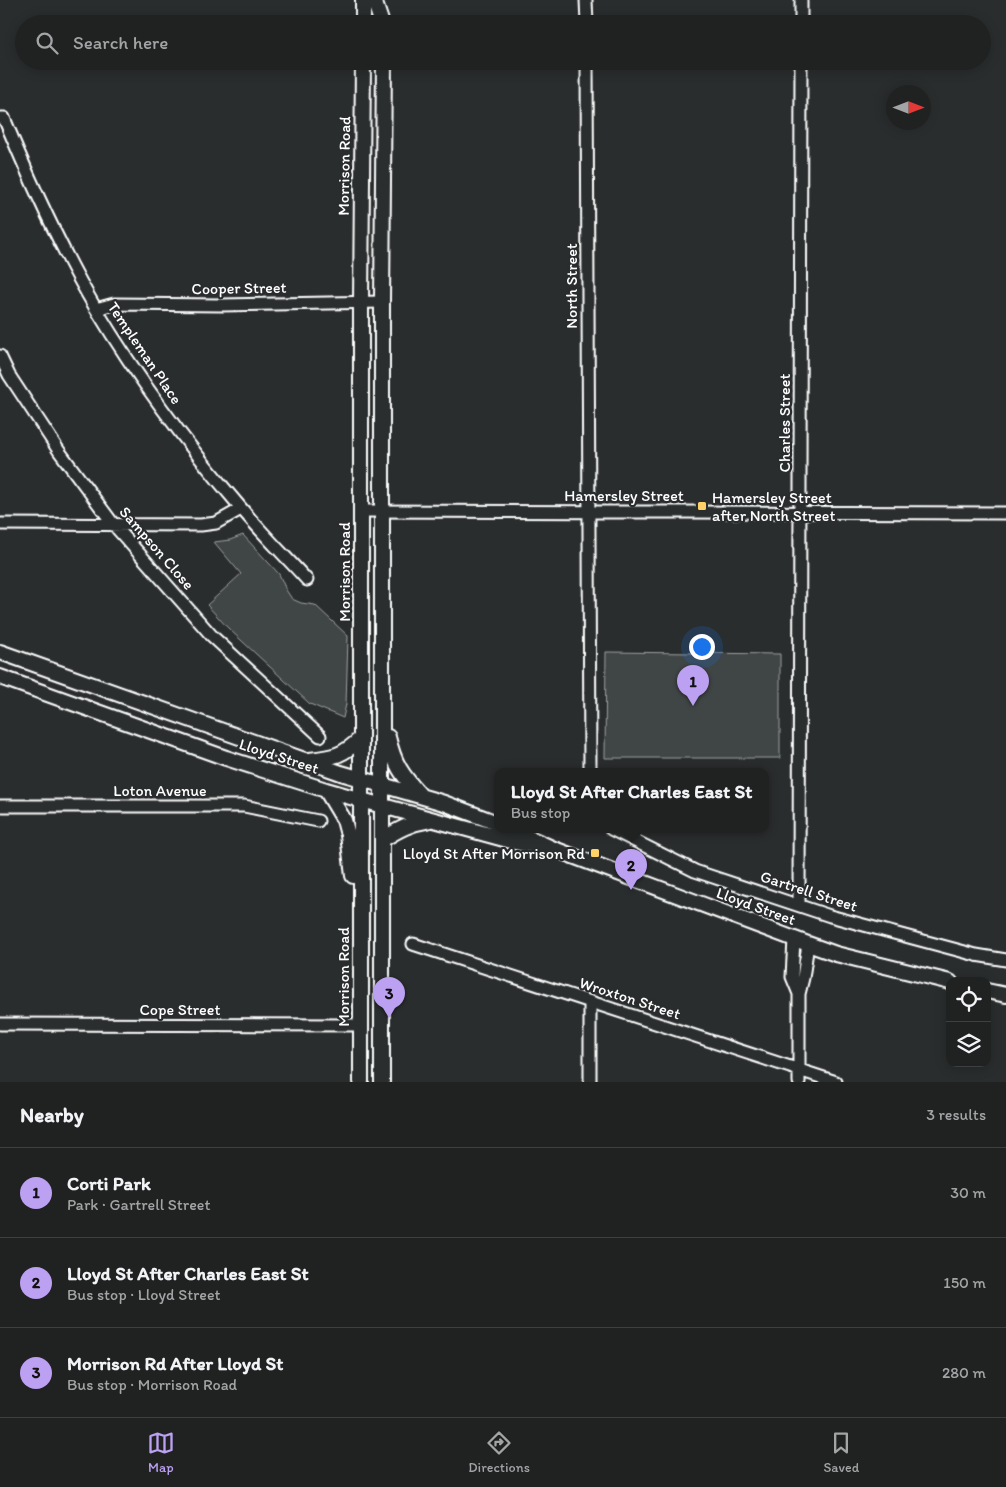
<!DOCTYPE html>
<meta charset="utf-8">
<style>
:root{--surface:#202222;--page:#282a2a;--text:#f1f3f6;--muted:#a2a4a5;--line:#3d3f40;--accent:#bca0f2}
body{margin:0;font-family:Itim,sans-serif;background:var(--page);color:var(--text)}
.controls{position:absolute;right:15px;bottom:15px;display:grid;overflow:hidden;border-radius:10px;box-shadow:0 2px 12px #0003}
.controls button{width:45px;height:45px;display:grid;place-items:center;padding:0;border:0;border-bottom:1px solid var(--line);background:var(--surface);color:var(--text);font:25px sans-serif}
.compass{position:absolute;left:886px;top:85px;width:45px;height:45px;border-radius:50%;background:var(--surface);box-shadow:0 2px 12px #0003;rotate:90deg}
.you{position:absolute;left:701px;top:646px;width:18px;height:18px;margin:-12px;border:4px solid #fff;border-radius:50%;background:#1a73e8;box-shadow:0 0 0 8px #1a73e833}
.badge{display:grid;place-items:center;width:32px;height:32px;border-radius:50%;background:var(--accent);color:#111;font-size:16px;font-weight:700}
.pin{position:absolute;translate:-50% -41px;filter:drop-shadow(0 1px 2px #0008)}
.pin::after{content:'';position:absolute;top:26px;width:18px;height:15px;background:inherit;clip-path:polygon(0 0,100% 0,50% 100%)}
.popup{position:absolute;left:494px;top:768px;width:275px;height:65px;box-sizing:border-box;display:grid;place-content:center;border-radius:10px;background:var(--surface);filter:drop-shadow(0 1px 4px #0005);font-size:16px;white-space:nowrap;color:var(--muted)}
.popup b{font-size:19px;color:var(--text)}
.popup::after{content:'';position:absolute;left:50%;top:100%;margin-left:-10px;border:10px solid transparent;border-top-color:var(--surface)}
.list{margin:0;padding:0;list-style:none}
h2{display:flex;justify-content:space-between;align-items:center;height:65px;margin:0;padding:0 20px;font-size:21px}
h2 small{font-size:16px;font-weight:400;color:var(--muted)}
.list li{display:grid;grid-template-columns:32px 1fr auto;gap:15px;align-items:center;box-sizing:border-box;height:90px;padding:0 20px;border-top:1px solid var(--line)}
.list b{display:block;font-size:19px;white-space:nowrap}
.list p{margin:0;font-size:16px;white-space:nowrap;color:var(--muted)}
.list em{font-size:16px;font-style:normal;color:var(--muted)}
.icon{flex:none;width:28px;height:28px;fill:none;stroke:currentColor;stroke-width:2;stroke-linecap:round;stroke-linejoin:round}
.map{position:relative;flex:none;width:1006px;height:1082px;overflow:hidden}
.search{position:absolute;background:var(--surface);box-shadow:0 2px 12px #0003;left:15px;right:15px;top:15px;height:55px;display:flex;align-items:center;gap:12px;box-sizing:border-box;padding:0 18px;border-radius:28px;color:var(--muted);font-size:19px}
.sheet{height:335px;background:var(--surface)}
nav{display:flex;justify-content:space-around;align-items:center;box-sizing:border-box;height:70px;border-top:1px solid var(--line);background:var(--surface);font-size:14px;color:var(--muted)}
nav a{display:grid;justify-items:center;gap:2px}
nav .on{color:var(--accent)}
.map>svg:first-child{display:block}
</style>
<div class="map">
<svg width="1006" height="1082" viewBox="0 0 1006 1082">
<rect width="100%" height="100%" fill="#2a2d2e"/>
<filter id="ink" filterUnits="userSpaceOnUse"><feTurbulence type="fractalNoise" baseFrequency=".02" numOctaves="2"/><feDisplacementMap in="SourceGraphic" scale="10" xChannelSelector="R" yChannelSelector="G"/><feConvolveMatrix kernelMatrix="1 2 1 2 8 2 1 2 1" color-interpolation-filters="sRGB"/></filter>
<g filter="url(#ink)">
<path fill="#414445" stroke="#a0a2a2" d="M243 535 279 574 286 590 292 599 301 603 315 605 348 636 346 704 343 718 310 704 228 628 207 605 241 574 214 542 230 540Z
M606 652 780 654V758H605Z"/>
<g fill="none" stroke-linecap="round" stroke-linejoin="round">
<defs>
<path id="minor" d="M586 0 587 24
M801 24V0
M587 61 590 771
M0 118H4C31 183 60 248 96 309 138 379 187 445 241 508 262 533 285 556 307 580
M96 309 114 304 222 305 382 302
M0 356 9 375 59 451 114 525 212 636 320 736
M361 511 1006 513
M0 524 201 525 216 523 241 509
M0 806H244L318 821
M611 829 695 871 830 916 976 955 1006 960
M799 905 801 61
M794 939 792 977 799 994
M413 944 836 1082
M0 1024 361 1025
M590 1082V1002
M799 1082V994L803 978 808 944"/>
<path id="major" d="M374 0 382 24
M363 24V0
M0 652 341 773 444 803 497 823
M0 677 226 758 326 790 361 800 515 842 554 849
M388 737C394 764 402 775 420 795
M309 760C334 757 343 756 361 738
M326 790 344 820 348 835 353 876
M510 829 554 849 808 944 836 954 950 982
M382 840C399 829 411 823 430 820
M987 991 1006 995
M361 1082V303L363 61
M382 1082V302L384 61"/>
</defs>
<use href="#minor" stroke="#fff" stroke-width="15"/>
<use href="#major" stroke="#fff" stroke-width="18"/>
<use href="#minor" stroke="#2a2d2e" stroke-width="11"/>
<use href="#major" stroke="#2a2d2e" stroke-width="14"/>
</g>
</g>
<g fill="#ffd166" stroke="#2a2d2e" stroke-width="2">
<rect x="697" y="501" width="10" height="10" rx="2.5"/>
<rect x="590" y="848" width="10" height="10" rx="2.5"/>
</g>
<g text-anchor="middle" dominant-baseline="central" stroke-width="4.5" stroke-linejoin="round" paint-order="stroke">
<g font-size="16" fill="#fff" stroke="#2a2d2e">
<text transform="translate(344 166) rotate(-89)">Morrison Road</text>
<text transform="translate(571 286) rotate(-90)">North Street</text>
<text transform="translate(239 288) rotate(-1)">Cooper Street</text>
<text transform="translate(145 353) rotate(56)">Templeman Place</text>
<text transform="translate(784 423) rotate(-90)">Charles Street</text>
<text x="624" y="495">Hamersley Street</text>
<text transform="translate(157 548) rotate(49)">Sampson Close</text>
<text transform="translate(344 572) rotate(-90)">Morrison Road</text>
<text transform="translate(279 756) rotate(18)">Lloyd Street</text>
<text x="160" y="790">Loton Avenue</text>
<text transform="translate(809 891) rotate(18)">Gartrell Street</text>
<text transform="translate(756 906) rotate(20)">Lloyd Street</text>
<text transform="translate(343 977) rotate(-90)">Morrison Road</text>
<text transform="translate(630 998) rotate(18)">Wroxton Street</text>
<text x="180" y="1009">Cope Street</text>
</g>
<g font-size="16" fill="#fff" stroke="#2a2d2e" text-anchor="start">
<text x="712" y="497">Hamersley Street<tspan x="712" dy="18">after North Street</tspan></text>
<text x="585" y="853" text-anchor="end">Lloyd St After Morrison Rd</text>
</g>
</g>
</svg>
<div class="controls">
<button><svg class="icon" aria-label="locate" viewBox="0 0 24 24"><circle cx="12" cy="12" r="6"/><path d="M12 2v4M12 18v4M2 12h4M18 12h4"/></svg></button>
<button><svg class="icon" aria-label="layers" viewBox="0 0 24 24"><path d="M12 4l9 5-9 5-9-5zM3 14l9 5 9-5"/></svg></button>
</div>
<svg class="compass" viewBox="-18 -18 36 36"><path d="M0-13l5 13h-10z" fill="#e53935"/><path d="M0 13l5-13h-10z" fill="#a2a4a5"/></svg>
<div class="you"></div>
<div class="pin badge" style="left:693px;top:706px">1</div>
<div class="pin badge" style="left:631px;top:890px">2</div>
<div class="popup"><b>Lloyd St After Charles East St</b>Bus stop</div>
<div class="pin badge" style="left:389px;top:1018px">3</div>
<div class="search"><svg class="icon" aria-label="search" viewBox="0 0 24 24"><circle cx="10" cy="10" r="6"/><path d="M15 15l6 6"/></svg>Search here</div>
</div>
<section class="sheet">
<h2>Nearby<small>3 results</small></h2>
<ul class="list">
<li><span class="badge">1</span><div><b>Corti Park</b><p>Park · Gartrell Street</p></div><em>30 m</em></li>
<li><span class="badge">2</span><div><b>Lloyd St After Charles East St</b><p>Bus stop · Lloyd Street</p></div><em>150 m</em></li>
<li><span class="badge">3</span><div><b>Morrison Rd After Lloyd St</b><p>Bus stop · Morrison Road</p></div><em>280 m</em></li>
</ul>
</section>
<nav>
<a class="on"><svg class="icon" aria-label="map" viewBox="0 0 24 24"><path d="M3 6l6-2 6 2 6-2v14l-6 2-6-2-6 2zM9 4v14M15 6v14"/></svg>Map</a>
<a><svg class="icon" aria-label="directions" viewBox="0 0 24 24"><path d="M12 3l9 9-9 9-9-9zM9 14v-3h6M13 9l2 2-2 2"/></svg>Directions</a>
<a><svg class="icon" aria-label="saved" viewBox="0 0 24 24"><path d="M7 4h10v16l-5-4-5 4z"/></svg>Saved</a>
</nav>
